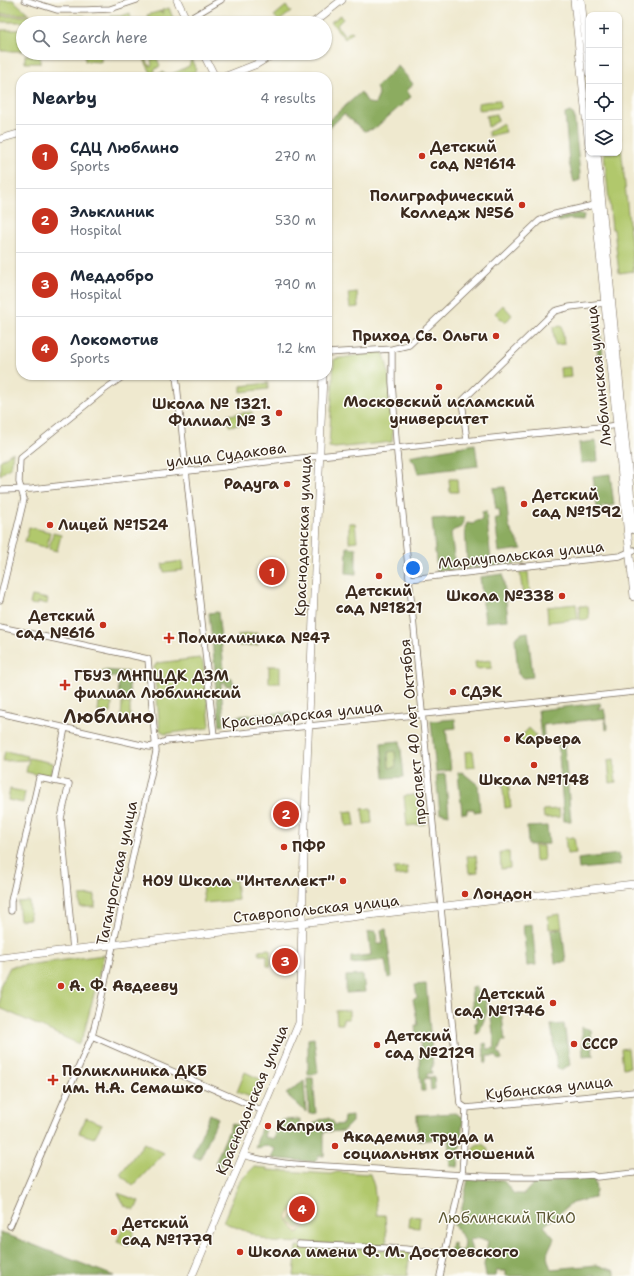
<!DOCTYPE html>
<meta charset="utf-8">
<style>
:root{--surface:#fff;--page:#f6f6f7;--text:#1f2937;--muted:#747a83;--line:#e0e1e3;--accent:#c8321e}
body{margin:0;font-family:"Shantell Sans",sans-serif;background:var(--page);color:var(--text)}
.controls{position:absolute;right:12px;top:12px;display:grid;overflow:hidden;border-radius:8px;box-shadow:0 1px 3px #0004}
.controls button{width:36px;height:36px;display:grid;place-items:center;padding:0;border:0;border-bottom:1px solid var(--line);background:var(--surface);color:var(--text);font:20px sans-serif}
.you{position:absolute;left:413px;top:568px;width:14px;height:14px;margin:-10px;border:3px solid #fff;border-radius:50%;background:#1a73e8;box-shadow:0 0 0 6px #1a73e833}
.badge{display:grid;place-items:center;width:26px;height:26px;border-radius:50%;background:var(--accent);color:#fff;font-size:13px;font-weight:700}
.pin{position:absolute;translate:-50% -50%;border:2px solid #fff;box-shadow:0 1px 4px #0006}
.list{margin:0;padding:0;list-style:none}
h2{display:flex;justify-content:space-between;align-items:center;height:52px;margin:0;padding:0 16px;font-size:17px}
h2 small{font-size:13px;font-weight:400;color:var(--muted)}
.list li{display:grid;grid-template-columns:26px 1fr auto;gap:12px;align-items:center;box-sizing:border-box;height:64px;padding:0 16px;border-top:1px solid var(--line)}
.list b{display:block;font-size:15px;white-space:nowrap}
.list p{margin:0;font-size:13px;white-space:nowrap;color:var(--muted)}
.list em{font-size:13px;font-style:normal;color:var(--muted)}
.icon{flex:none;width:22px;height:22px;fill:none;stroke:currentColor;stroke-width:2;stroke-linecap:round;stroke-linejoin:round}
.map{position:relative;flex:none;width:634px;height:1276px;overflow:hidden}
.search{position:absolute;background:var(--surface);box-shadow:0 1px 3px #0004;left:16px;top:16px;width:316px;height:44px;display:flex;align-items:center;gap:10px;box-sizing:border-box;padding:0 14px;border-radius:22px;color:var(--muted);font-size:15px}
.panel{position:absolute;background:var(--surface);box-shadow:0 1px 3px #0004;left:16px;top:72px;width:316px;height:308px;border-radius:16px}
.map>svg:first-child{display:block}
</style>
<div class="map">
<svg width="634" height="1276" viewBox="0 0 634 1276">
<rect width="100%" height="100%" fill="#fdfcf7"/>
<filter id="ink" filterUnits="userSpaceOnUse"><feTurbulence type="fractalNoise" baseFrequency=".025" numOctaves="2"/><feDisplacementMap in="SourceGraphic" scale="8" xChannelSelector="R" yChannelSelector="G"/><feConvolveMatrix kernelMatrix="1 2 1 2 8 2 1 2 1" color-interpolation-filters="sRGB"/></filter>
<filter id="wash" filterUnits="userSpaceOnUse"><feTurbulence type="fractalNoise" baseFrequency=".012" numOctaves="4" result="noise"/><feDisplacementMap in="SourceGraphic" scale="16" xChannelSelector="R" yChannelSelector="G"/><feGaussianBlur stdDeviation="0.9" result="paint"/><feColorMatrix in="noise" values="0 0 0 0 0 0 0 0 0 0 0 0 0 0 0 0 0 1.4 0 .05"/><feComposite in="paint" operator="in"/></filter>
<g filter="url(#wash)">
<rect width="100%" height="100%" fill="#efe9cf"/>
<path fill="#b1c86c" stroke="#767945" d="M0 0H13L29 14H1V16H31L37 22H0Z
M286 6 291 12 279 21 274 16Z
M169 8 175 23H150L147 15 161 11 163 14 162 10Z
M130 13 131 19 119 23 111 22V16H121Z
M341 15 343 19 337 25 345 36 350 31 353 32 345 39 331 22Z
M34 16H54V22H40Z
M60 16H85V21L58 23Z
M1 30H23V51H1Z
M85 53H101V62L85 61Z
M143 53H154L155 56 146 60 150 66 152 65 151 60 157 58 160 66 154 70 156 75 163 72 165 75H170L189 66 191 60 188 53 196 69C191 82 164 77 153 77L143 57Z
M25 55H40V63H25Z
M498 100 500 101V108L479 110 478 103Z
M497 114 498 121 488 127 486 116Z
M503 123 506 132 489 136 488 132Z
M619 127 634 271 619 273 614 229H612L604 153H619Z
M357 292 358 307 350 308 348 293Z
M503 305 512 315 505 323 495 313Z
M562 326 564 344 555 345 553 327Z
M382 351C391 364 394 425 392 442L335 448 329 447 334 360 335 359Z
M570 367 571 377 561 378 560 368Z
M268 383V389L241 392V386Z
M252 412 253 423 229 426 228 415Z
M13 452 11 467 0 475V461Z
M449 479H457L458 492H450Z
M349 523H355L357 541 349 542Z
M29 527 50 532 47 548 25 542Z
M53 533 61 535 57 551 49 549Z
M182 561 183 570 164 572 162 564Z
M528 572 530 595 523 596 520 573Z
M32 596 48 599 47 604 38 602V605L30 604Z
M576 604 578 619 548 622 547 607Z
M579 606H588L589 619 580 620Z
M257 633 258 645 239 646 238 635Z
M200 658 203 662 210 725 207 728 165 734 160 730 154 667 157 663Z
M491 660 492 668 476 669 475 662Z
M269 666H280V683H269Z
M99 702 112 703 111 713 98 712Z
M122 703H130V720L121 719Z
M529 728 536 735 525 745 519 739Z
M5 751 28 756 27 760 3 761Z
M395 751 397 767 389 768 388 752Z
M473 751 475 767 466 768 465 752Z
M29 758 53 763 50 777 26 772Z
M614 759 616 782 610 783 608 760Z
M508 780 511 807 505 808 502 781Z
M10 789 25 792 23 803 8 800Z
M422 794 425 824 407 826 404 796Z
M371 808 372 823 364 824 362 809Z
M559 809 560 817 544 818 543 810Z
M353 811 355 825 346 826 344 812Z
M574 837 576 853 567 854 565 838Z
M534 846H543L544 860 535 861Z
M500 852H509L510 868 501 869Z
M467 856H476L478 872 469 873Z
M407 867 408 875 395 876 394 868Z
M236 880 238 900 204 903 202 883Z
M95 895V907H80V896Z
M29 901 30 919 20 920 18 902Z
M560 914 562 928 549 929 548 916Z
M270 949 271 966H267V955H259V950Z
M104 955 84 1033 79 1044 0 1008V986L10 967Z
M349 1010V1019H343V1024H337L336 1011Z
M628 1048 630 1067 623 1068 621 1049Z
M245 1072 264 1081 256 1099 237 1092Z
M86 1118 102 1124 94 1138 79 1133Z
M144 1143 164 1153 133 1186 120 1174Z
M472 1152a8 8 0 1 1 16 0a8 8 0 1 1-16 0Z
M254 1167 267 1168V1170L331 1174 337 1172 370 1174 374 1186 377 1215H385L387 1245 272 1242 223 1222 240 1181Z
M118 1193 139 1201 135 1210 125 1206Z
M410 1216 420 1217 419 1228 409 1227Z
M123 1227 134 1231 128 1246 117 1242Z
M297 1246 410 1251 407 1276H294Z"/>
<path fill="#8cac60" stroke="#646b3f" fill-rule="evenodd" d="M398 66 413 84 407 91 411 97 374 129 364 131 344 114 327 130V122L361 92 368 103 375 104 379 95 376 87Z
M570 112 574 115 580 174V180L574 182 569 163 565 114Z
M579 213 584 215 583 220 570 219 559 222 556 219Z
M597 321H599L603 357 600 359 598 354 594 323Z
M596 441 598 461 581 463 579 443Z
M475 444 478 466 418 473 415 463 409 456Z
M610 474 614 505 601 507 602 514 598 516 593 476Z
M505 487 509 527 522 549 499 552 495 518H500L499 509 496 510 493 488Z
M486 511 491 562 523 558 524 563 437 571 432 519 464 517 462 527 454 530 451 533 455 563 467 561 465 528 467 523 473 524 476 521 482 520V512Z
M347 547 356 548V574L346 573Z
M503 574 508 620 485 622 480 577Z
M218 612 224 669 215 670 209 613Z
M528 632 533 677 523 678 518 674 515 638 522 633Z
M103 670 128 672 130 700H119L118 678 102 674Z
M221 675 232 678 234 686H226L225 682 221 683 224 725 220 726 215 680 217 677Z
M600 703 601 707H598V709H604L608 729 606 730 605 718 543 725 544 736 541 737 538 710Z
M291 712 292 719 238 723V716Z
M455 719 456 728 446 729 451 770 436 772 431 721Z
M400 741 404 777 384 778 381 743ZM395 751 396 767 389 768 388 752Z
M558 743H564L571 821H564Z
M462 772 478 785 480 811 474 812V809H467V813H462L458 773Z
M445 774 449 815 440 813 436 775Z
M547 826 549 844 528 845 527 827Z
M619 854 620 865 579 869 578 859Z
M532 924 536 965 527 966 523 925Z
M386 929 392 977 388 978 385 960 351 964V957L371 955 368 932 376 931 377 944H383L381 930Z
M562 929 566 962 555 963 551 931Z
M363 975 365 992 346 993V976Z
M426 984 433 1067H431L432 1073 427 1074V1077H434L435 1089 431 1090 430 1078 424 1079 425 1091H421L419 1067 420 1066 419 1055 421 1054 420 1039H416L415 1025H418L413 999 417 998 415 985Z
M476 987 477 992H485L487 1012 479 1033 476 1034 475 1023 478 1022 476 1013H473L471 988Z
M499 1010V1016H502L505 1041H502L498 1052 502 1059 499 1060 496 1056H487V1062L485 1063 483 1044 486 1043 487 1049 495 1048 491 1017 493 1011Z
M564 1024 570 1065 560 1070 557 1067 551 1025Z
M582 1027 591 1030 593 1056 583 1057Z
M314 1038 318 1073 308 1075V1039Z
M307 1078H313L316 1113 309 1114Z
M304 1081 306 1112 286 1094Z
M455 1113 463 1118 458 1167 450 1166 448 1138 418 1141 417 1115Z
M210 1114 218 1118 200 1159 192 1156Z
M352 1116V1122L343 1131 324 1132V1156H319L314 1162 271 1158 275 1149 267 1146 255 1148 261 1128H266L264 1137 274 1139 275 1131 281 1120 300 1119 299 1127 305 1131C314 1124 328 1109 335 1125L343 1124 344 1117Z
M232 1123 240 1127 222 1166 215 1163Z
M594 1177 596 1191 594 1198 572 1203 544 1226 554 1238C548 1253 544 1252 551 1269L597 1265 615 1271V1276H506V1271H496L495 1276H486L484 1265 488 1241 480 1238 469 1239 472 1251 468 1256 449 1257 452 1242 454 1243 456 1250 462 1251C467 1239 460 1233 453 1224L459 1222 468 1179 503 1180 514 1194H524L534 1183Z
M0 1232 114 1276H0Z"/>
<path fill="#eeda9e" stroke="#94825e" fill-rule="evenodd" d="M297 1207 307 1210 310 1221 297 1233 287 1219V1216L292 1208ZM298 1212H300L307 1222 298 1229 288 1220Z"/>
</g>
<g filter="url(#ink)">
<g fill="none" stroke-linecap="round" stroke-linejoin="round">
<defs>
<path id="minor" d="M25 0 57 10H86L110 9 137 0
M187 20 221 0
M392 349V382L397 453 460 1104 466 1108
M327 353 392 349 409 345 539 221 551 215 598 204
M176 375 214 736
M467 441 462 401 555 311 570 307 605 303
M0 490 32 489 319 456 620 425
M410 579 620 556 634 550
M0 600 24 499 19 482 20 458 104 390 125 375
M0 627 148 659 156 752 101 1000 92 1036 10 1226
M0 713 150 747 166 741 634 692
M54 781 69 784 61 818 73 950
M11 911V901L39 778 54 781 65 728
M92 1036 261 1110
M466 1108 634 1092
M243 1155C280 1166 320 1165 358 1168 435 1173 514 1181 592 1175L597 1177 634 1173
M299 1244 405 1249 444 1254
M440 1276 462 1175 466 1108"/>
<path id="major" d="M177 0 188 23
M574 0 589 147
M581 0 589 73
M313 23 342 0
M203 53 215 77
M224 77 257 64 275 53
M0 139 21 133
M590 153 634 597
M597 153 634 530
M0 958 634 884
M192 1276 299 1023 306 789 323 375"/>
</defs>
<use href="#minor" stroke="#7a6d5c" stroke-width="7"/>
<use href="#major" stroke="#7a6d5c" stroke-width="8"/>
<use href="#minor" stroke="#fff" stroke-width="5.5"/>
<use href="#major" stroke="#fff" stroke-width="7"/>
</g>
</g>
<g fill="#c8321e" stroke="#fdfcf7" stroke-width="1.5">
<circle cx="422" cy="156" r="4"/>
<circle cx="522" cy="205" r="4"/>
<circle cx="496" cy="336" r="4"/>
<circle cx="439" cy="387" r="4"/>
<circle cx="279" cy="413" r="4"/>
<circle cx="287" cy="484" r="4"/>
<circle cx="524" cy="504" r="4"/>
<circle cx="50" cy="525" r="4"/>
<circle cx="379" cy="576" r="4"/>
<circle cx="562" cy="596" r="4"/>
<circle cx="103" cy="625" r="4"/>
<path d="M167 632h4v4h4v4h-4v4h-4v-4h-4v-4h4z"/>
<path d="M63 679h4v4h4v4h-4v4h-4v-4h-4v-4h4z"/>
<circle cx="453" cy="692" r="4"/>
<circle cx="507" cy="739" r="4"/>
<circle cx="534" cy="765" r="4"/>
<circle cx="284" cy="847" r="4"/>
<circle cx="343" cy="881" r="4"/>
<circle cx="465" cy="894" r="4"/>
<circle cx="61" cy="986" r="4"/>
<circle cx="553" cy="1003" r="4"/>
<circle cx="574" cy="1044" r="4"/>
<circle cx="377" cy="1045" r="4"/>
<path d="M51 1074h4v4h4v4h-4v4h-4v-4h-4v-4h4z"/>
<circle cx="268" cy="1126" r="4"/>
<circle cx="335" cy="1146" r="4"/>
<circle cx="114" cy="1232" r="4"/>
<circle cx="240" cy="1252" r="4"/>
</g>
<g text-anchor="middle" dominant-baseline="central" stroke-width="3" stroke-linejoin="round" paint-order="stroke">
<g font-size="15" font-weight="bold" fill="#3b2a1e" stroke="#fdfcf7" text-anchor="start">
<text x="430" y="147">Детский<tspan x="430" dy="17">сад №1614</tspan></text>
<text x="514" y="196" text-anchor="end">Полиграфический<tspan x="514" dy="17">Колледж №56</tspan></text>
<text x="488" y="336" text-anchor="end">Приход Св. Ольги</text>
<text x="439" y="402" text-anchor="middle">Московский исламский<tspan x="439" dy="17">университет</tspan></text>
<text x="271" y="404" text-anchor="end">Школа № 1321.<tspan x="271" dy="17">Филиал № 3</tspan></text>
<text x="279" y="484" text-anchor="end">Радуга</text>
<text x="532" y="495">Детский<tspan x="532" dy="17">сад №1592</tspan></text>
<text x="58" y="525">Лицей №1524</text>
<text x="379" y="591" text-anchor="middle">Детский<tspan x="379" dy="17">сад №1821</tspan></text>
<text x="554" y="596" text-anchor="end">Школа №338</text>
<text x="95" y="616" text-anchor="end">Детский<tspan x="95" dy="17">сад №616</tspan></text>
<text x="178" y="638">Поликлиника №47</text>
<text x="74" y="676">ГБУЗ МНПЦДК ДЗМ<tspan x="74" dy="17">филиал Люблинский</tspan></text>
<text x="461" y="692">СДЭК</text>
<text x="515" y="739">Карьера</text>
<text x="534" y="780" text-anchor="middle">Школа №1148</text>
<text x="292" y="847">ПФР</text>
<text x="335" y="881" text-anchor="end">НОУ Школа "Интеллект"</text>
<text x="473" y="894">Лондон</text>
<text x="69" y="986">А. Ф. Авдееву</text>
<text x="545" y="994" text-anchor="end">Детский<tspan x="545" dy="17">сад №1746</tspan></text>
<text x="385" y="1036">Детский<tspan x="385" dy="17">сад №2129</tspan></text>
<text x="582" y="1044">СССР</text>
<text x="62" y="1071">Поликлиника ДКБ<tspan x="62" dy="17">им. Н.А. Семашко</tspan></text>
<text x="276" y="1126">Каприз</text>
<text x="343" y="1137">Академия труда и<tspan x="343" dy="17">социальных отношений</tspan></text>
<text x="122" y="1223">Детский<tspan x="122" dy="17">сад №1779</tspan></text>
<text x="248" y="1252">Школа имени Ф. М. Достоевского</text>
</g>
<g font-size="15" fill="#3b2a1e" stroke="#fdfcf7">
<text transform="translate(599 376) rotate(-96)">Люблинская улица</text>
<text transform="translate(226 455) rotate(-7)">улица Судакова</text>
<text transform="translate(303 536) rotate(-88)">Краснодонская улица</text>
<text transform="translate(521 555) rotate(-6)">Мариупольская улица</text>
<text transform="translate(302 715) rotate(-6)">Краснодарская улица</text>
<text transform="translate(413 732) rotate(-95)">проспект 40 лет Октября</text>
<text transform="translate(117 873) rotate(-78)">Таганрогская улица</text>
<text transform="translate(316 909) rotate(-6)">Ставропольская улица</text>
<text transform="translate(549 1088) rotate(-6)">Кубанская улица</text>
<text transform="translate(252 1100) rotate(-67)">Краснодонская улица</text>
</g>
<g font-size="15" fill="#5e5935" stroke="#fdfcf7">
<text x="507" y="1218">Люблинский ПКиО</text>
</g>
<g font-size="19" font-weight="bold" fill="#3b2a1e" stroke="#fdfcf7">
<text x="109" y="716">Люблино</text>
</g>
</g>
</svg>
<div class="controls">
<button>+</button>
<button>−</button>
<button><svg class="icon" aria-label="locate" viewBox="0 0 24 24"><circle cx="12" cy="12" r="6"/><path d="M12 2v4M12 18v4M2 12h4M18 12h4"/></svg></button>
<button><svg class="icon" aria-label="layers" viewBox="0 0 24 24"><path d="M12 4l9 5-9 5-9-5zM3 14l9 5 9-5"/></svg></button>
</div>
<div class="you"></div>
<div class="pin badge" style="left:272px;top:572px">1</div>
<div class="pin badge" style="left:286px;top:814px">2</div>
<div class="pin badge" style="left:285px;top:961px">3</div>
<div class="pin badge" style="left:302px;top:1209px">4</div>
<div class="search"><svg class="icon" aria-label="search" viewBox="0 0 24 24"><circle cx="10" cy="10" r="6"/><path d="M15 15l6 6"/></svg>Search here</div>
<section class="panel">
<h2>Nearby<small>4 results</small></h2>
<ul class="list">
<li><span class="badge">1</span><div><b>СДЦ Люблино</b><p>Sports</p></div><em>270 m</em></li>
<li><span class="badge">2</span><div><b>Эльклиник</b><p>Hospital</p></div><em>530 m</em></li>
<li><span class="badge">3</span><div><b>Меддобро</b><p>Hospital</p></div><em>790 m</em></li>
<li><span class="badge">4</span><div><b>Локомотив</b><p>Sports</p></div><em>1.2 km</em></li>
</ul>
</section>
</div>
